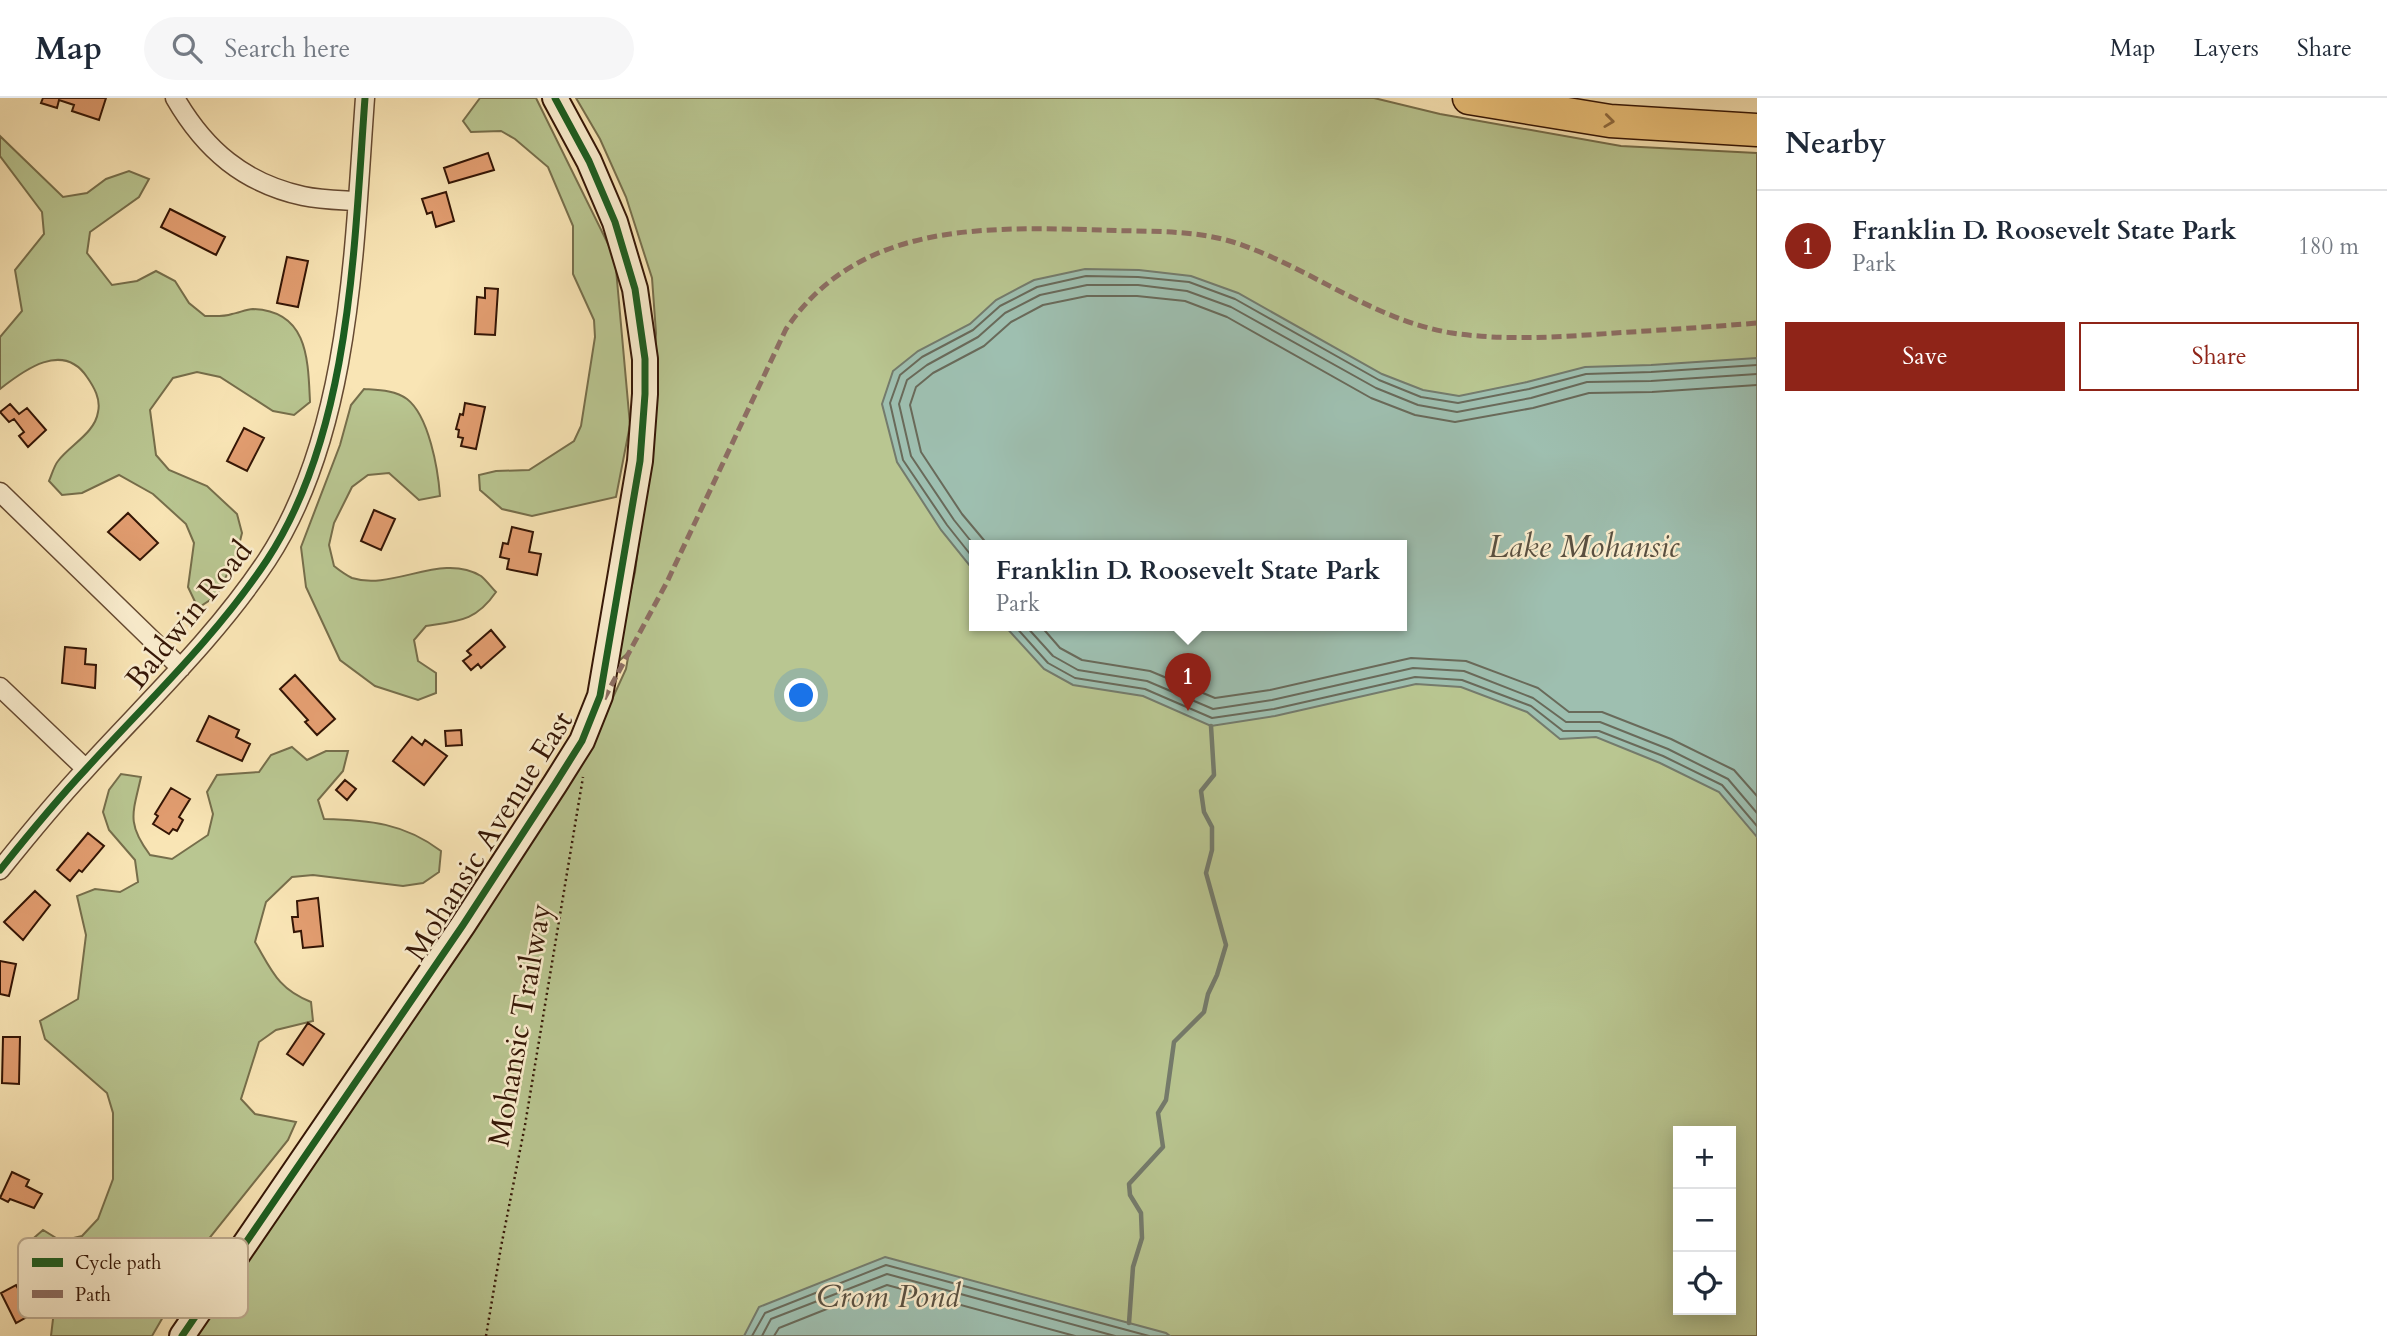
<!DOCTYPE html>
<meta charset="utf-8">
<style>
:root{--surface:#fff;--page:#f6f6f7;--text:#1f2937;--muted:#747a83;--line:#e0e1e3;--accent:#8f2418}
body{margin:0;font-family:Cardo,serif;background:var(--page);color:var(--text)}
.controls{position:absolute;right:21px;bottom:21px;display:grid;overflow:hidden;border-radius:0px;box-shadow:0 4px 18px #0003}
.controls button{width:63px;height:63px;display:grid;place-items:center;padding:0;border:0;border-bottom:2px solid var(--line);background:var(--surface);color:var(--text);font:35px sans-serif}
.you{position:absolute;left:802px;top:598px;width:24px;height:24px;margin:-18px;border:5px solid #fff;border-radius:50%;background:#1a73e8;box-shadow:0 0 0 10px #1a73e833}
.badge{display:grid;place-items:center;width:46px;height:46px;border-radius:50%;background:var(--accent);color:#fff;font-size:23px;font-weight:700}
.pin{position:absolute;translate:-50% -58px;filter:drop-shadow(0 2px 4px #0008)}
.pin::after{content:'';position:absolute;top:37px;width:24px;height:21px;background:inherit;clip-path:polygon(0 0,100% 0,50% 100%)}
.popup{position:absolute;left:969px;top:442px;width:438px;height:91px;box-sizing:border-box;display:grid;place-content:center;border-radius:0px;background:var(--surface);filter:drop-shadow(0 2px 5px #0005);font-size:23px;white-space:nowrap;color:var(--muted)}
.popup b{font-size:26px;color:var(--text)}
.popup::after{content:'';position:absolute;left:50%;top:100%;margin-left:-14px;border:14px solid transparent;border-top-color:var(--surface)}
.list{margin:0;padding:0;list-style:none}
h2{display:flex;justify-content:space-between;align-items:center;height:91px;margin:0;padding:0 28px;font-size:30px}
h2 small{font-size:23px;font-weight:400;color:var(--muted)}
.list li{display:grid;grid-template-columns:46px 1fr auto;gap:21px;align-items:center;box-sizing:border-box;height:112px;padding:0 28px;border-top:2px solid var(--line)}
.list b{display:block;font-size:26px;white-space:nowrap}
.list p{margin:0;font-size:23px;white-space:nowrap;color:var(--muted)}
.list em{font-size:23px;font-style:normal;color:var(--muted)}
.actions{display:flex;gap:14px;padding:21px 28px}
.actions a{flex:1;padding:16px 0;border:2px solid var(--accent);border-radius:0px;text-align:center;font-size:24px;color:var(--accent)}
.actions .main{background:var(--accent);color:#fff}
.icon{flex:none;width:38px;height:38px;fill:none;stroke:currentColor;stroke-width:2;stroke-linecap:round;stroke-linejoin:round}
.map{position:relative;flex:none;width:1757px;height:1238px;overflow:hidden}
header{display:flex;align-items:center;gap:42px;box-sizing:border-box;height:98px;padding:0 35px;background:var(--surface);border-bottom:2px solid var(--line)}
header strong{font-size:33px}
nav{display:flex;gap:38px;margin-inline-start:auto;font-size:24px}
.search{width:490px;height:63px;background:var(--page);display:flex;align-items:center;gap:18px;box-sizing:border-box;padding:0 24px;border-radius:38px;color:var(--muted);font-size:26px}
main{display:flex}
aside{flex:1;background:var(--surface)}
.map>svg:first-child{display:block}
</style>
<header>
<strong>Map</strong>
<div class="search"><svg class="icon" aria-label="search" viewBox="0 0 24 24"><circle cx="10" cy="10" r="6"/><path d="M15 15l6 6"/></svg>Search here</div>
<nav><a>Map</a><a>Layers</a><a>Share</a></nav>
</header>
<main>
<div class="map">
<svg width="1757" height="1238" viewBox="0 0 1757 1238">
<rect width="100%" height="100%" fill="#f9e5b5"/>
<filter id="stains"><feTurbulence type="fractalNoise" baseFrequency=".00286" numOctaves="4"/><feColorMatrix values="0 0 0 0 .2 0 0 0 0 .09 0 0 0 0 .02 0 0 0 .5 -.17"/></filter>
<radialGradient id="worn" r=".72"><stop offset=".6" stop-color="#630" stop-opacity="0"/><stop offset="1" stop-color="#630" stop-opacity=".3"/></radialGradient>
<path fill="#b9c691" stroke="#766e4b" stroke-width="2" fill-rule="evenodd" d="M480 0H536L615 160 630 327 616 399 532 418 502 411 480 392 479 377 496 373 529 372 574 343 581 328 595 239 594 222 573 176V128L548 69 515 41 501 33 471 34 463 23Z
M576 0H1374L1440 16 1621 48 1757 55V1238H191L598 632 626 571 629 554 620 562 616 557 635 474 651 347 656 235 652 180 626 99 600 41ZM974 447H1402V527H974ZM1678 1033H1731V1212H1678Z
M0 38 63 99 87 95 106 81 129 73 149 81 139 99 90 134 87 155 112 187 137 183 156 173 175 183 189 205 205 218C214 218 223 219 232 216 239 215 246 211 253 211 308 213 308 261 310 304L294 317 273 313 220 279 197 274 173 280 150 312 156 357 169 372 207 388 237 416 242 435 236 459 216 498 198 510 188 489 194 445 186 426 153 396 119 377 82 395 62 397 49 383C52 376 54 368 58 363 70 347 95 335 98 314 101 301 94 289 87 279 63 243 24 272 0 291V239L22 213 15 172 44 136 42 114 0 58Z
M364 291C378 292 395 292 407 301 429 318 438 371 440 398L419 402 389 375 368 377 352 389 334 425 329 447 334 468C339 472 346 477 352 480 393 493 441 454 481 478 486 482 491 489 496 494 476 523 459 523 426 528L414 542 418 563 436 575V595L418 602 375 588 340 562 306 489 301 449 340 347 351 307Z
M292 649 307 662 326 653H348L343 673 318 702 324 721C369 722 404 725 441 753L439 774 423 785 403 788 313 777 292 779 266 804 255 844C272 873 278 891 311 904L313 923 276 932 259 944 241 1001 255 1016 296 1024 288 1042 207 1143 152 1238H51L53 1221 28 1145 43 1132 61 1143 82 1138 98 1121 113 1081V1015L107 995 45 941 40 923 78 901 86 837 77 798 95 791 120 794 138 784 135 762 109 732 103 714 109 692 121 676 141 679C133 715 126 725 150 757L172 761 208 737 213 716 207 694 217 677 259 674 271 657Z"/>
<path fill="#9ebfb0" stroke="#747b6c" stroke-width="2" d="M1085 171 1139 172 1191 178 1238 195 1382 276 1423 292 1459 298 1527 284 1585 269 1651 267 1757 260V739L1719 694 1660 665 1596 639 1560 641 1527 614 1461 589 1416 586 1275 618 1211 628 1143 598 1073 587 1044 571 1004 527H1402V447H974V473L941 432 897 364 882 306 893 273 918 253 970 226 996 202 1034 182Z
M885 1159 1166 1235 1170 1238H744L759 1209Z"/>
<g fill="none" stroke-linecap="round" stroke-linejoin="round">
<path stroke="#696a5a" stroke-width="2" d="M974 447 954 422 911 358 899 306 907 282 927 267 978 239 1005 215 1040 197 1087 187H1138L1187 193 1231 209 1376 290 1418 307 1457 314 1531 300 1587 284 1651 283 1757 276
M988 447 962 416 921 354 910 307 916 289 933 275 984 248 1011 224 1043 207 1087 198H1137L1185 203 1227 219 1371 300 1415 317 1455 324 1533 310 1589 295 1652 294 1757 287
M974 461 947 427 903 362 890 305 900 277 922 259 973 232 1000 208 1037 189 1086 178 1138 179 1189 184 1235 201 1379 282 1421 299 1458 305 1529 291 1586 276 1651 274 1757 267
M1014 527 1048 565 1075 580 1145 591 1212 620 1274 611 1415 579 1462 582 1531 608 1563 633H1599L1663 658 1722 687 1757 728
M1025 527 1053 558 1078 572 1147 583 1213 611 1272 602 1413 570 1464 573 1533 600 1566 624H1600L1668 651 1728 681 1757 715
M1040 527 1060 550 1082 562 1150 573 1215 600 1270 592 1411 560 1466 563 1538 590 1569 614H1602L1671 641 1734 672 1757 698
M752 1238 765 1215 886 1167 1149 1238
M762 1238 771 1221 887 1176 1115 1238
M774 1238 779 1230 887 1187 1075 1238"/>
<path stroke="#747b6c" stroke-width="4.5" d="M1129 1225 1133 1169 1142 1140 1141 1115 1130 1097 1129 1086 1163 1049 1158 1015 1166 1002 1174 944 1204 914 1208 896 1217 877 1226 847 1206 775 1212 752V729L1204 714 1201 693 1214 677 1211 628"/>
</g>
<path fill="#e29d70" stroke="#341505" stroke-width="2" d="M43 0H106L99 22 72 13 74 7 59 2 57 10 41 5Z
M488 55 494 72 449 85 444 70Z
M446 94 454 123 436 129 432 114 427 116 422 101Z
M170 111 225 139 216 157 161 129Z
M287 159 308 163 298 209 277 205Z
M485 190 498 191 495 237 475 236 477 199 485 200Z
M465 305 485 309 476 351 461 348 463 340 458 339 459 332 456 331 460 316 463 317Z
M10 306 19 316 27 310 46 332 28 349 19 338 24 334 14 321 9 324 0 314Z
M244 330 264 340 247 373 227 363Z
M374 412 395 421 381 452 361 443Z
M128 415 158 445 140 462 108 434Z
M512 429 533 434 529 454 541 456 537 477 507 471 509 461 500 459 503 445 508 446Z
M491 532 505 549 481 570 478 566 471 572 463 563 471 557 467 553Z
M65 549 86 551 85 566 96 567 95 590 62 585Z
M295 577 335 621 317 637 305 624 308 622 280 591Z
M209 618 239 632 236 639 250 646 242 663 197 643Z
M461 632 462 647 446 648 445 633Z
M412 639 422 647 425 642 447 658 424 687 393 663Z
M345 682 356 691 347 702 336 692Z
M171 690 190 701 179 719 183 722 177 733 173 731 169 736 153 726 158 718 155 716Z
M88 735 104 748 82 774 79 772 70 783 57 772Z
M35 793 50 807 23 842 4 824Z
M318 800 323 848 303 850 301 833 294 834 292 819H298L297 803Z
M0 863 16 866 9 898 0 896Z
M308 925 324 936 303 967 287 956Z
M3 939H20L19 986 2 985Z
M12 1074 29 1082 26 1088 42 1096 34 1110 10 1101 8 1104 0 1100Z
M16 1187 32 1216 16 1225 1 1195Z"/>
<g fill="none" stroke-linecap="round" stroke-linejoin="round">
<defs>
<path id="street" d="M175 0C205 52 244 85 303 98 321 102 340 102 357 103
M0 394 181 570
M0 589 86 671
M0 772C28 737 56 703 86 671 148 603 216 539 267 462 351 334 354 149 365 0"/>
<path id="secondary" d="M182 1238 463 827 555 686 582 643 600 598 640 363 645 296V261L635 191 615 124 589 63 555 0"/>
<path id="highway" d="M1469 0 1610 23 1757 32"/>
</defs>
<use href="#street" stroke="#654931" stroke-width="21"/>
<use href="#secondary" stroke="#341505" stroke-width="28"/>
<use href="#highway" stroke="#341505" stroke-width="35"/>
<path stroke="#341505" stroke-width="2.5" stroke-dasharray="2 3.5" stroke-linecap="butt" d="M486 1238 501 1149 525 1027 583 679"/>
<use href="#street" stroke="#fbeecf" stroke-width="18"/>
<use href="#secondary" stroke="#fbeecf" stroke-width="24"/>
<use href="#highway" stroke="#ecc27a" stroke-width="32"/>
<path stroke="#8d6e63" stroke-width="5" stroke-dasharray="10 5" stroke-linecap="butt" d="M604 601 667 484 786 231C859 123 986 129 1102 132 1145 134 1191 131 1233 144 1308 168 1372 222 1452 235 1506 243 1561 239 1615 235 1662 232 1710 229 1757 225"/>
<defs>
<path id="cycleway" d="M0 772C28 737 56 703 86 671 148 603 216 539 267 462 351 334 354 149 365 0
M182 1238 463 827 555 686 582 643 600 598 640 363 645 296V261L635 191 615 124 589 63 555 0"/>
</defs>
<use href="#cycleway" stroke="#fbeecf" stroke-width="11"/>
<use href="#cycleway" stroke="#1b5e20" stroke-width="7"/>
</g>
<defs><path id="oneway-chevron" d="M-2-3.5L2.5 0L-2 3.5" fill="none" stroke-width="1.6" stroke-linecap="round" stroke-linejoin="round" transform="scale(1.75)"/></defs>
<use stroke="#906c40" href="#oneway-chevron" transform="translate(1609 23) rotate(7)"/>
<g text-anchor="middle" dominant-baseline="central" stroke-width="5" stroke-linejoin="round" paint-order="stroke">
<g font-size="30" fill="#341505" stroke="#fbeecf">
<text transform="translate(189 517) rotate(-51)">Baldwin Road</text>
<text transform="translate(489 738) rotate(-58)">Mohansic Avenue East</text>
<text transform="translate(520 927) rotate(-80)">Mohansic Trailway</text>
</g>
<g font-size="32" font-style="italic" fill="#595041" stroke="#fbeecf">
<text x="1584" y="449">Lake Mohansic</text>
<text x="888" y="1199">Crom Pond</text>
</g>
</g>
<rect x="18" y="1140" width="230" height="80" rx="10" fill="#fbeecf" stroke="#bfad92" stroke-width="2"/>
<rect x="32" y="1160" width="31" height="9" fill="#1b5e20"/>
<rect x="32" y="1192" width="31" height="8" fill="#8d6e63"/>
<g font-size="19" fill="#341505">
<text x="75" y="1171">Cycle path</text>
<text x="75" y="1203">Path</text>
</g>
<rect width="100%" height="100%" filter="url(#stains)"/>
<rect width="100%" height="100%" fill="url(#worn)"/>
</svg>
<div class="controls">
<button>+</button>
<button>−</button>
<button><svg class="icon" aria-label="locate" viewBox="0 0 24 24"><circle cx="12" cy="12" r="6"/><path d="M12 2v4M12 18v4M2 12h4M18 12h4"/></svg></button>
</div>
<div class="you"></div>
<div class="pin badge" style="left:1188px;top:613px">1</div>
<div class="popup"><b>Franklin D. Roosevelt State Park</b>Park</div>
</div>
<aside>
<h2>Nearby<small></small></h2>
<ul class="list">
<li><span class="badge">1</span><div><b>Franklin D. Roosevelt State Park</b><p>Park</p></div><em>180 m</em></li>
</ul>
<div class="actions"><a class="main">Save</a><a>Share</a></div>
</aside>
</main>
